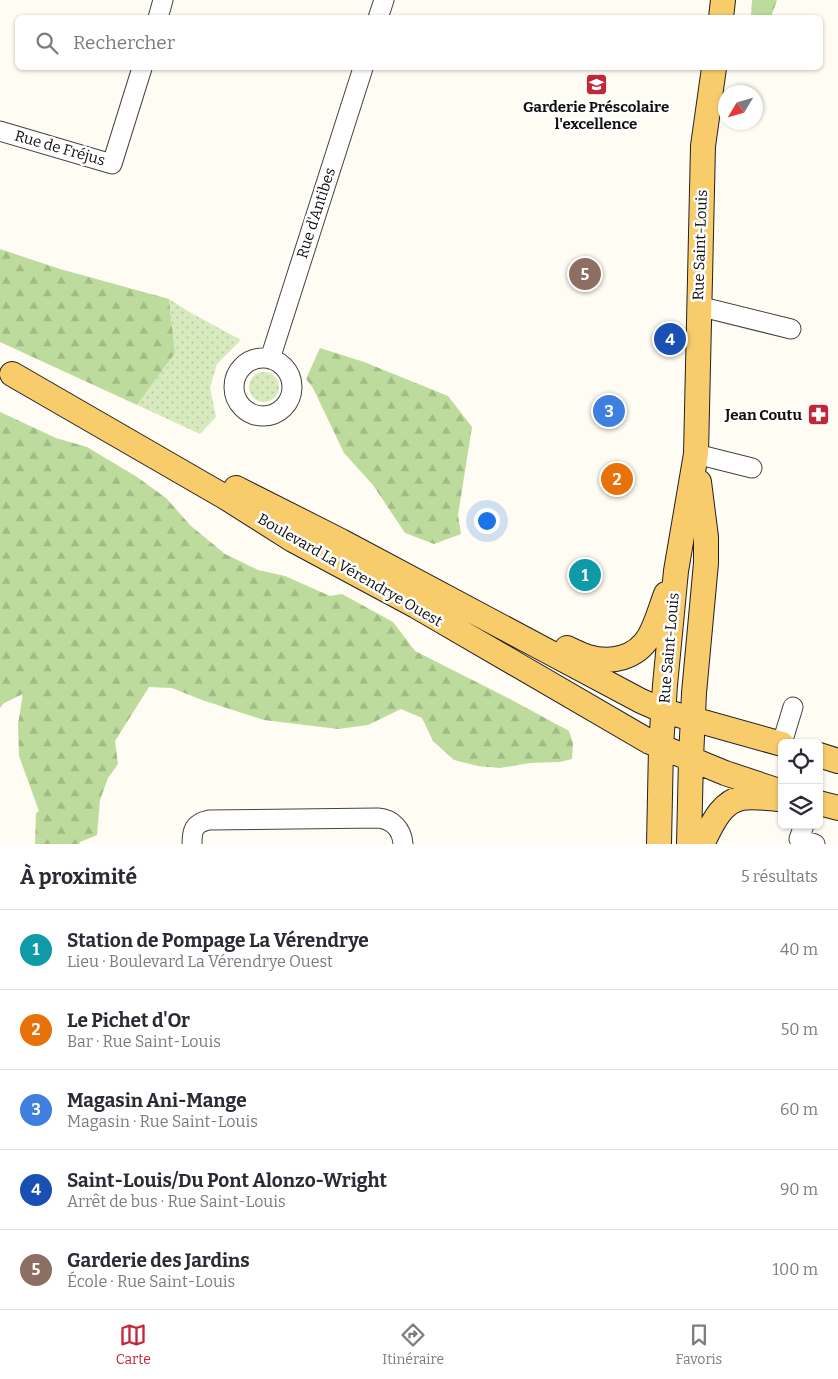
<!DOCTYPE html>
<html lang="fr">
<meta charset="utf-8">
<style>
:root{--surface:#fff;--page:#f7f7f7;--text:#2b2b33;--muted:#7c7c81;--line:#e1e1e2;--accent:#c22739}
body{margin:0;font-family:Bitter,serif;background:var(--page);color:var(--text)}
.controls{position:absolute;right:15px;bottom:15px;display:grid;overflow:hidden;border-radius:8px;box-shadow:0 1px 4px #0004}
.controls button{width:45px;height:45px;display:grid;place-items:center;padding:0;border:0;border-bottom:1px solid var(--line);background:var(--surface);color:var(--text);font:25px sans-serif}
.compass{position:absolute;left:718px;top:85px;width:45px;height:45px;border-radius:50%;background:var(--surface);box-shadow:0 1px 4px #0004;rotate:232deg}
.you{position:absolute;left:486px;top:520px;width:18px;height:18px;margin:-12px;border:4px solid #fff;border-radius:50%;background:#1a73e8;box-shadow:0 0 0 8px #1a73e833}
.badge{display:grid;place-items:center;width:32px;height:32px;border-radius:50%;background:var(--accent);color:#fff;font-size:16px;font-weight:700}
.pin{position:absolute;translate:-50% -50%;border:2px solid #fff;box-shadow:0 1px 5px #0006}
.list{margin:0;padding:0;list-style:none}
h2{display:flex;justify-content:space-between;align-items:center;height:65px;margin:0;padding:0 20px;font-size:21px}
h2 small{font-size:16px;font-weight:400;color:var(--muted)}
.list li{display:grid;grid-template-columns:32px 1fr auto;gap:15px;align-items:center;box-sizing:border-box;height:80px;padding:0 20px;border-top:1px solid var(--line)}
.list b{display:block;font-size:19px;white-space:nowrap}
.list p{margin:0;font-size:16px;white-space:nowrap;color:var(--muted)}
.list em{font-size:16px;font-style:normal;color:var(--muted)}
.icon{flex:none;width:28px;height:28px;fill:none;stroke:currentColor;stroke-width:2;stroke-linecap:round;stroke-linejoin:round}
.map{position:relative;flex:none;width:838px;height:844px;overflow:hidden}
.search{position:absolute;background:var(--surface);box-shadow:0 1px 4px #0004;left:15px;right:15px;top:15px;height:55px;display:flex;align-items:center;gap:12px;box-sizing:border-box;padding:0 18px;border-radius:8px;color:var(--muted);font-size:19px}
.sheet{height:465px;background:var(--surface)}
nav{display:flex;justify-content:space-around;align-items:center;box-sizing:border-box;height:70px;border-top:1px solid var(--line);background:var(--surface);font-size:14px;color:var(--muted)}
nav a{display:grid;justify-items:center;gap:2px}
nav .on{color:var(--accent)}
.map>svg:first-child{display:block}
</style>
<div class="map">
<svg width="838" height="844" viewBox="0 0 838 844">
<defs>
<pattern id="grass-dots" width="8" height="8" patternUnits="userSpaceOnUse" patternTransform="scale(1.25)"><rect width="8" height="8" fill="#d7eabd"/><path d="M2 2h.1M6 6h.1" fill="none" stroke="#b8c8a1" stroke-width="1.8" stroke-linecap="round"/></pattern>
<pattern id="forest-firs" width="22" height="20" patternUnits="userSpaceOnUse" patternTransform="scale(1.25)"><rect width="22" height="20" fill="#bddb9c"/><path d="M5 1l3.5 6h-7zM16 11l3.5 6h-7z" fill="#a1bb85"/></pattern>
</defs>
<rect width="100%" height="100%" fill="#fffcf4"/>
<path fill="url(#grass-dots)" d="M169 299 191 313 241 340 217 364 210 388 216 417 200 434 137 405 175 353Z
M249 387a15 15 0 1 1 30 0a15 15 0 1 1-30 0Z"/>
<path fill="url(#forest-firs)" d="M752 0H777L771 17H751Z
M0 249 60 269 169 299 175 353 137 405 0 342Z
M320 348 364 362 448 396 472 427 458 515 461 534 434 544 405 533 373 485 344 453 313 388 306 379Z
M0 412 56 438 87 447 137 477 166 498 191 526 225 554 258 570 285 576 330 596 342 594 393 622 415 651 506 697 569 731 573 743 572 759 560 762 530 763 500 768 478 766 454 760 433 741 422 718 401 709 368 725 338 729 264 720 202 700 172 688 149 687 115 741 118 764 108 778 100 800 97 835 80 842 79 844H35L36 813 39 811 19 756 18 724 23 694 4 703 0 708Z"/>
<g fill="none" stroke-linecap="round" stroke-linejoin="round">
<defs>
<path id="minor" d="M158 18 163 0
M378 18 384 0
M0 131 112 164 142 68
M698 306 791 329
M234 387a29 29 0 1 1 58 0a29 29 0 1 1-58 0Z
M270 359 363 68
M696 454 752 468
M782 743 793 707
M804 825 799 839 815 844
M192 844C192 830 194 823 209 820L378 818C392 819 402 829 403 844"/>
<path id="major" d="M721 18 723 0
M12 374 225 497 293 540 416 606 650 742 725 773 782 792
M236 488 341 541 641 701 664 711 782 744
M567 648C574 651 581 655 588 657 611 664 636 658 649 637 656 625 661 607 666 594
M819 755 838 761
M819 803 838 808
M659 844 661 747 665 685 676 571 696 454 703 146 714 68
M689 844 691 759 694 693 706 563V537L699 482
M702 844C711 827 720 802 742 798 753 796 766 798 777 799"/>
</defs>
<use href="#minor" stroke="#434343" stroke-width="21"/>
<use href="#major" stroke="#212121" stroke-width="26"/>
<use href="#minor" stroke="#fff" stroke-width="19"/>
<use href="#major" stroke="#f8cc6b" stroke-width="24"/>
</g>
<defs>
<symbol id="school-square" viewBox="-11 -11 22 22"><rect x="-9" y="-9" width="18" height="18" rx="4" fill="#c22739" stroke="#fff"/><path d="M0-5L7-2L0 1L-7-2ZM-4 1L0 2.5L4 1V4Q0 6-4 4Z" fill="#fff"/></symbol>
<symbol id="pharmacy-square" viewBox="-11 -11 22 22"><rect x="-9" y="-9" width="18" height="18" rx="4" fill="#c22739" stroke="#fff"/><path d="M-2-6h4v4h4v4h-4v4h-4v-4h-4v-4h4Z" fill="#fff"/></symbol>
</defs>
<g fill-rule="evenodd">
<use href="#school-square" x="584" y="72" width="25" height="25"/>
<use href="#pharmacy-square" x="806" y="402" width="25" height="25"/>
</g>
<g text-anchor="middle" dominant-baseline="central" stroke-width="5" stroke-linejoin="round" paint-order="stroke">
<g font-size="15" font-weight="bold" fill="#101010" stroke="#fff">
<text x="596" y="107">Garderie Préscolaire<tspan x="596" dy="17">l'excellence</tspan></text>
<text x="802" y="415" text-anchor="end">Jean Coutu</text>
</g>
<g font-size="15" fill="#101010" stroke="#fff">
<text transform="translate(60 148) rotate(16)">Rue de Fréjus</text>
<text transform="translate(316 213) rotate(-72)">Rue d'Antibes</text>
<text transform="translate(700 245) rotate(-88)">Rue Saint-Louis</text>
<text transform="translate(350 570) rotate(30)">Boulevard La Vérendrye Ouest</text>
<text transform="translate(669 648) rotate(-85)">Rue Saint-Louis</text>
</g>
</g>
</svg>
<div class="controls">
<button><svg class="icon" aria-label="locate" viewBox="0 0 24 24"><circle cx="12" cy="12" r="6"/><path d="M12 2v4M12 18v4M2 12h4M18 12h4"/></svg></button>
<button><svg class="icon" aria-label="layers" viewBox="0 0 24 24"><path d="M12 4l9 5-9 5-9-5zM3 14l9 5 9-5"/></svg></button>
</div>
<svg class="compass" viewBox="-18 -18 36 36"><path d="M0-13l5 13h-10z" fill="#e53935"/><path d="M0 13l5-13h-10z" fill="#7c7c81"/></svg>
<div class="you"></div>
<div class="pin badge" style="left:585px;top:575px;background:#0f9aa8">1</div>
<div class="pin badge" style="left:617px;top:479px;background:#e8710a">2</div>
<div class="pin badge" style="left:609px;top:411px;background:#3f7fe0">3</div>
<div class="pin badge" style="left:670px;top:339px;background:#1a4fb4">4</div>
<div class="pin badge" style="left:585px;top:274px;background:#8d6e63">5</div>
<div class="search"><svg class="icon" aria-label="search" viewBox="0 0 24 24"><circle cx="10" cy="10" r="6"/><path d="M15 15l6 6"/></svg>Rechercher</div>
</div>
<section class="sheet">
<h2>À proximité<small>5 résultats</small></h2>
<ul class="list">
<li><span class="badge" style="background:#0f9aa8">1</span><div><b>Station de Pompage La Vérendrye</b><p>Lieu · Boulevard La Vérendrye Ouest</p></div><em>40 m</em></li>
<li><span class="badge" style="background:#e8710a">2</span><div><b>Le Pichet d'Or</b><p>Bar · Rue Saint-Louis</p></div><em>50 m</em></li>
<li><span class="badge" style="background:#3f7fe0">3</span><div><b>Magasin Ani-Mange</b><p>Magasin · Rue Saint-Louis</p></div><em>60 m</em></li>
<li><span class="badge" style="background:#1a4fb4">4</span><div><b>Saint-Louis/Du Pont Alonzo-Wright</b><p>Arrêt de bus · Rue Saint-Louis</p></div><em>90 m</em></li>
<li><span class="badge" style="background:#8d6e63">5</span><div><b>Garderie des Jardins</b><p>École · Rue Saint-Louis</p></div><em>100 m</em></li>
</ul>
</section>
<nav>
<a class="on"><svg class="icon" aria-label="map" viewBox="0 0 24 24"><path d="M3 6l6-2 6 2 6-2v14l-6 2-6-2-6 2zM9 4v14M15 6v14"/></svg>Carte</a>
<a><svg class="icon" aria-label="directions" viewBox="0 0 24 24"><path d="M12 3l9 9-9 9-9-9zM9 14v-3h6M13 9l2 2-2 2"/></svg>Itinéraire</a>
<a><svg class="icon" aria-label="saved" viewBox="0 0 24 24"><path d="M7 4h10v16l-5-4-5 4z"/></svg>Favoris</a>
</nav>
